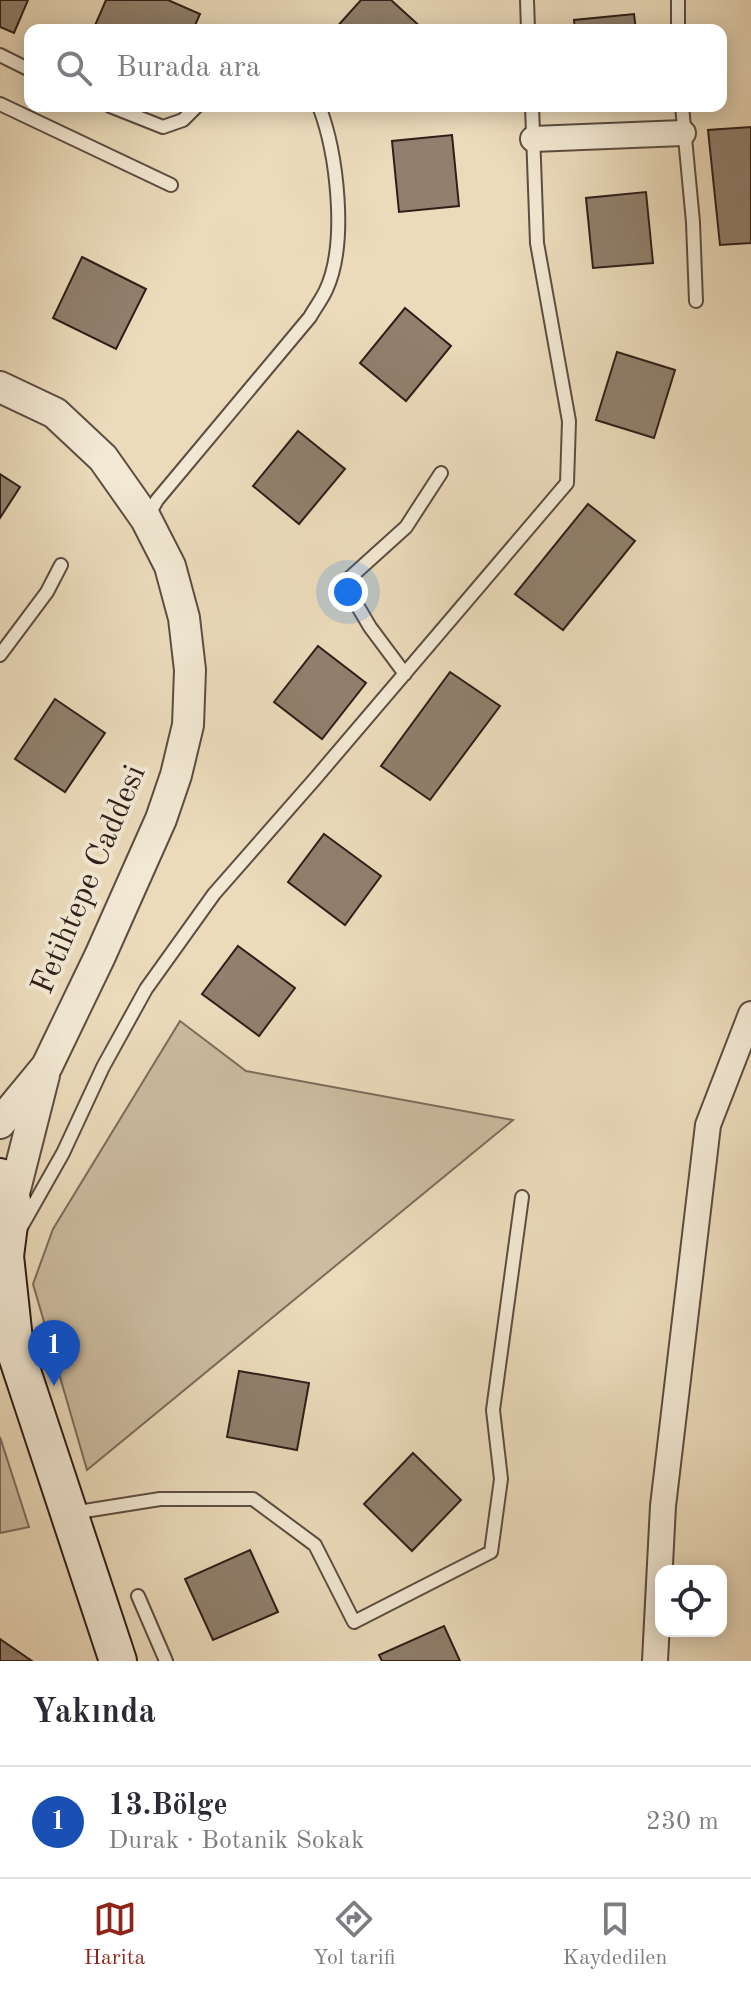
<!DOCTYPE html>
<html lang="tr">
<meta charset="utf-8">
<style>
:root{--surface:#fff;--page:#f7f7f7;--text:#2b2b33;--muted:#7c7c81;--line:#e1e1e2;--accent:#8f2418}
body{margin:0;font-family:"Old Standard TT",serif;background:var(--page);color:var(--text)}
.controls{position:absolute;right:24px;bottom:24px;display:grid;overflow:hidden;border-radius:16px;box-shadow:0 4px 20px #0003}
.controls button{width:72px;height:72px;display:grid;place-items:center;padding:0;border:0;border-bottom:2px solid var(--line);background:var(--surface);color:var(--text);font:40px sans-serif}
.you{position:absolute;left:348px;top:592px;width:28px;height:28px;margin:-20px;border:6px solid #fff;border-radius:50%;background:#1a73e8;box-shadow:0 0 0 12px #1a73e833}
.badge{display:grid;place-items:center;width:52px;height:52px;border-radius:50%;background:var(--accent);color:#fff;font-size:26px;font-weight:700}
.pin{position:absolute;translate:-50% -66px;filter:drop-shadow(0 2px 4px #0008)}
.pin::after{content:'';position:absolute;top:42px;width:28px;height:24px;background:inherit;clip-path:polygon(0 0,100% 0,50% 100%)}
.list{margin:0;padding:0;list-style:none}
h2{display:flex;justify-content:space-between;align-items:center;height:104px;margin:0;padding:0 32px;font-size:34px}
h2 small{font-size:26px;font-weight:400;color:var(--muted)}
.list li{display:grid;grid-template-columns:52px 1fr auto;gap:24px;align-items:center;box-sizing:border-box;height:112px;padding:0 32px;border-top:2px solid var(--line)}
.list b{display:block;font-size:30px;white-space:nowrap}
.list p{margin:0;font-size:26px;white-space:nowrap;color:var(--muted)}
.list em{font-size:26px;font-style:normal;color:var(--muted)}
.icon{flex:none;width:44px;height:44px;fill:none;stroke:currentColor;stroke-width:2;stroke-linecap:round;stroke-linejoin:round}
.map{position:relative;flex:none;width:751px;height:1661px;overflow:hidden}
.search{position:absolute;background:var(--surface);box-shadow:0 4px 20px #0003;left:24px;right:24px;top:24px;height:88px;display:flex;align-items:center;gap:20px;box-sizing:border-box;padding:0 28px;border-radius:16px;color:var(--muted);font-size:30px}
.sheet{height:216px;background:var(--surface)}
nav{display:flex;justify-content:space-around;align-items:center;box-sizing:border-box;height:112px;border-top:2px solid var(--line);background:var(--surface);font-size:22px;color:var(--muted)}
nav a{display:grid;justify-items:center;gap:4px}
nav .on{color:var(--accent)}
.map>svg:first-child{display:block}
</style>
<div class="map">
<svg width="751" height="1661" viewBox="0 0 751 1661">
<rect width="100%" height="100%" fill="#ebdbbb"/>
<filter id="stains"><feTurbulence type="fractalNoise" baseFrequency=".0025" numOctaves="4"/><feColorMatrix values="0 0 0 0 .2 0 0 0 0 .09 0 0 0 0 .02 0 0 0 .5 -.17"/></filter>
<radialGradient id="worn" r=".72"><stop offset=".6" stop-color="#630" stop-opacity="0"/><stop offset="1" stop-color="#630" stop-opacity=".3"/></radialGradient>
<path fill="#cbbb9f" stroke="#7c6c5c" stroke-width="2" d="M180 1021 246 1071 513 1120 87 1470 33 1284 53 1229Z
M0 1437 29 1527 0 1533Z"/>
<path fill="#90806d" stroke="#2e1e19" stroke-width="2" d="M0 0H28L14 33 0 27Z
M106 0H168L200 14 193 30H93Z
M361 0H391L424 30H334Z
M634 14 636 30H575L574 20Z
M751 127V243L720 245 708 130Z
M452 135 459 206 399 212 392 141Z
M646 192 653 263 593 268 586 198Z
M82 257 146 289 116 349 53 318Z
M405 308 451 346 406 401 360 363Z
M617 352 675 370 654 438 596 420Z
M298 431 345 469 299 524 253 486Z
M0 474 20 487 0 518Z
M588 504 635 541 563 630 515 594Z
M318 646 366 683 322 739 274 702Z
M450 672 500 706 430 800 381 766Z
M55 699 105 733 65 792 15 759Z
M324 834 381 876 345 925 288 882Z
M238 946 295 988 259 1036 202 994Z
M239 1371 309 1383 297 1450 227 1437Z
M413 1453 461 1500 412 1551 364 1504Z
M250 1550 278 1612 213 1640 185 1579Z
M444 1626 460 1661H382L379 1655Z
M0 1639 32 1661H0Z"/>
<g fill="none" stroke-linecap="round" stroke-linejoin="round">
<defs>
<path id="service" d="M527 0 528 30
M678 30V0
M0 55 30 70
M0 104 171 185
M110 106 163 127 183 120 197 106
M682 106 693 222 696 301
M148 516 157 500 310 317C315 308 322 299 326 290 348 243 337 153 319 106
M0 655 47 592 61 565
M405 674 370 627 344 583 406 527 441 473
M20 1229 63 1153 103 1067 146 989 214 894 314 780 567 483 569 421 537 243 532 106
M72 1513 160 1499H253L315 1545 354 1622 491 1552 501 1479 493 1410 522 1197
M138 1596 166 1661"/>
<path id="minor" d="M533 139 683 133
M655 1661 663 1506 708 1125 751 1014"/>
<path id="tertiary" d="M0 387 55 413 103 458 146 519 170 566 184 618 190 670 188 725 176 775 161 819 100 956 47 1066 0 1123
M12 1201 44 1075"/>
<path id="secondary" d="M0 1177 10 1190 12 1201 5 1256 15 1349
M0 1323 15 1350 118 1661"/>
</defs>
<use href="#service" stroke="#5d4d42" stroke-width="16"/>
<use href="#minor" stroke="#5d4d42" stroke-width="28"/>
<use href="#tertiary" stroke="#5d4d42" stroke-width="34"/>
<use href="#secondary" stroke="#2e1e19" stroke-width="40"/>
<use href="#service" stroke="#f2e8d3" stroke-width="12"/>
<use href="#minor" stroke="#f2e8d3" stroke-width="24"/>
<use href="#tertiary" stroke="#f2e8d3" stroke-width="30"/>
<use href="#secondary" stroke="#f2e8d3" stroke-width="36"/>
</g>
<g text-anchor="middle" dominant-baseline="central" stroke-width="8" stroke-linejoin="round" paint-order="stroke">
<g font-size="32" fill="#2e1e19" stroke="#f2e8d3">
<text transform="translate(90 880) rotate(-67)">Fetihtepe Caddesi</text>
</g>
</g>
<rect width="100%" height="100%" filter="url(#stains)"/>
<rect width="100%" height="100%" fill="url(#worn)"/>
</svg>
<div class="controls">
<button><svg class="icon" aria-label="locate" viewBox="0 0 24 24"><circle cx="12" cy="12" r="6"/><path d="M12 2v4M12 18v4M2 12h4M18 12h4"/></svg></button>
</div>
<div class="you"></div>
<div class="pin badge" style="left:54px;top:1386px;background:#1a4fb4">1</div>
<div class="search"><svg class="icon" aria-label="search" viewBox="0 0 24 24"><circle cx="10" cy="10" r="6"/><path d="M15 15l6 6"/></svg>Burada ara</div>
</div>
<section class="sheet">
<h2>Yakında<small></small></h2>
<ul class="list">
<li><span class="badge" style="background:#1a4fb4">1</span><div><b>13.Bölge</b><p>Durak · Botanik Sokak</p></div><em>230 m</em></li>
</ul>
</section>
<nav>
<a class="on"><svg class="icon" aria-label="map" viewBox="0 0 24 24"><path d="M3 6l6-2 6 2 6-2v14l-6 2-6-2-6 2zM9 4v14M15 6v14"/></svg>Harita</a>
<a><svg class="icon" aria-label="directions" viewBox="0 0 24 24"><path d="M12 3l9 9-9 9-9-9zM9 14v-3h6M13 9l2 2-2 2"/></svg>Yol tarifi</a>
<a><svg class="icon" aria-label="saved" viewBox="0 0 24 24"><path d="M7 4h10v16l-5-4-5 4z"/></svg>Kaydedilen</a>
</nav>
